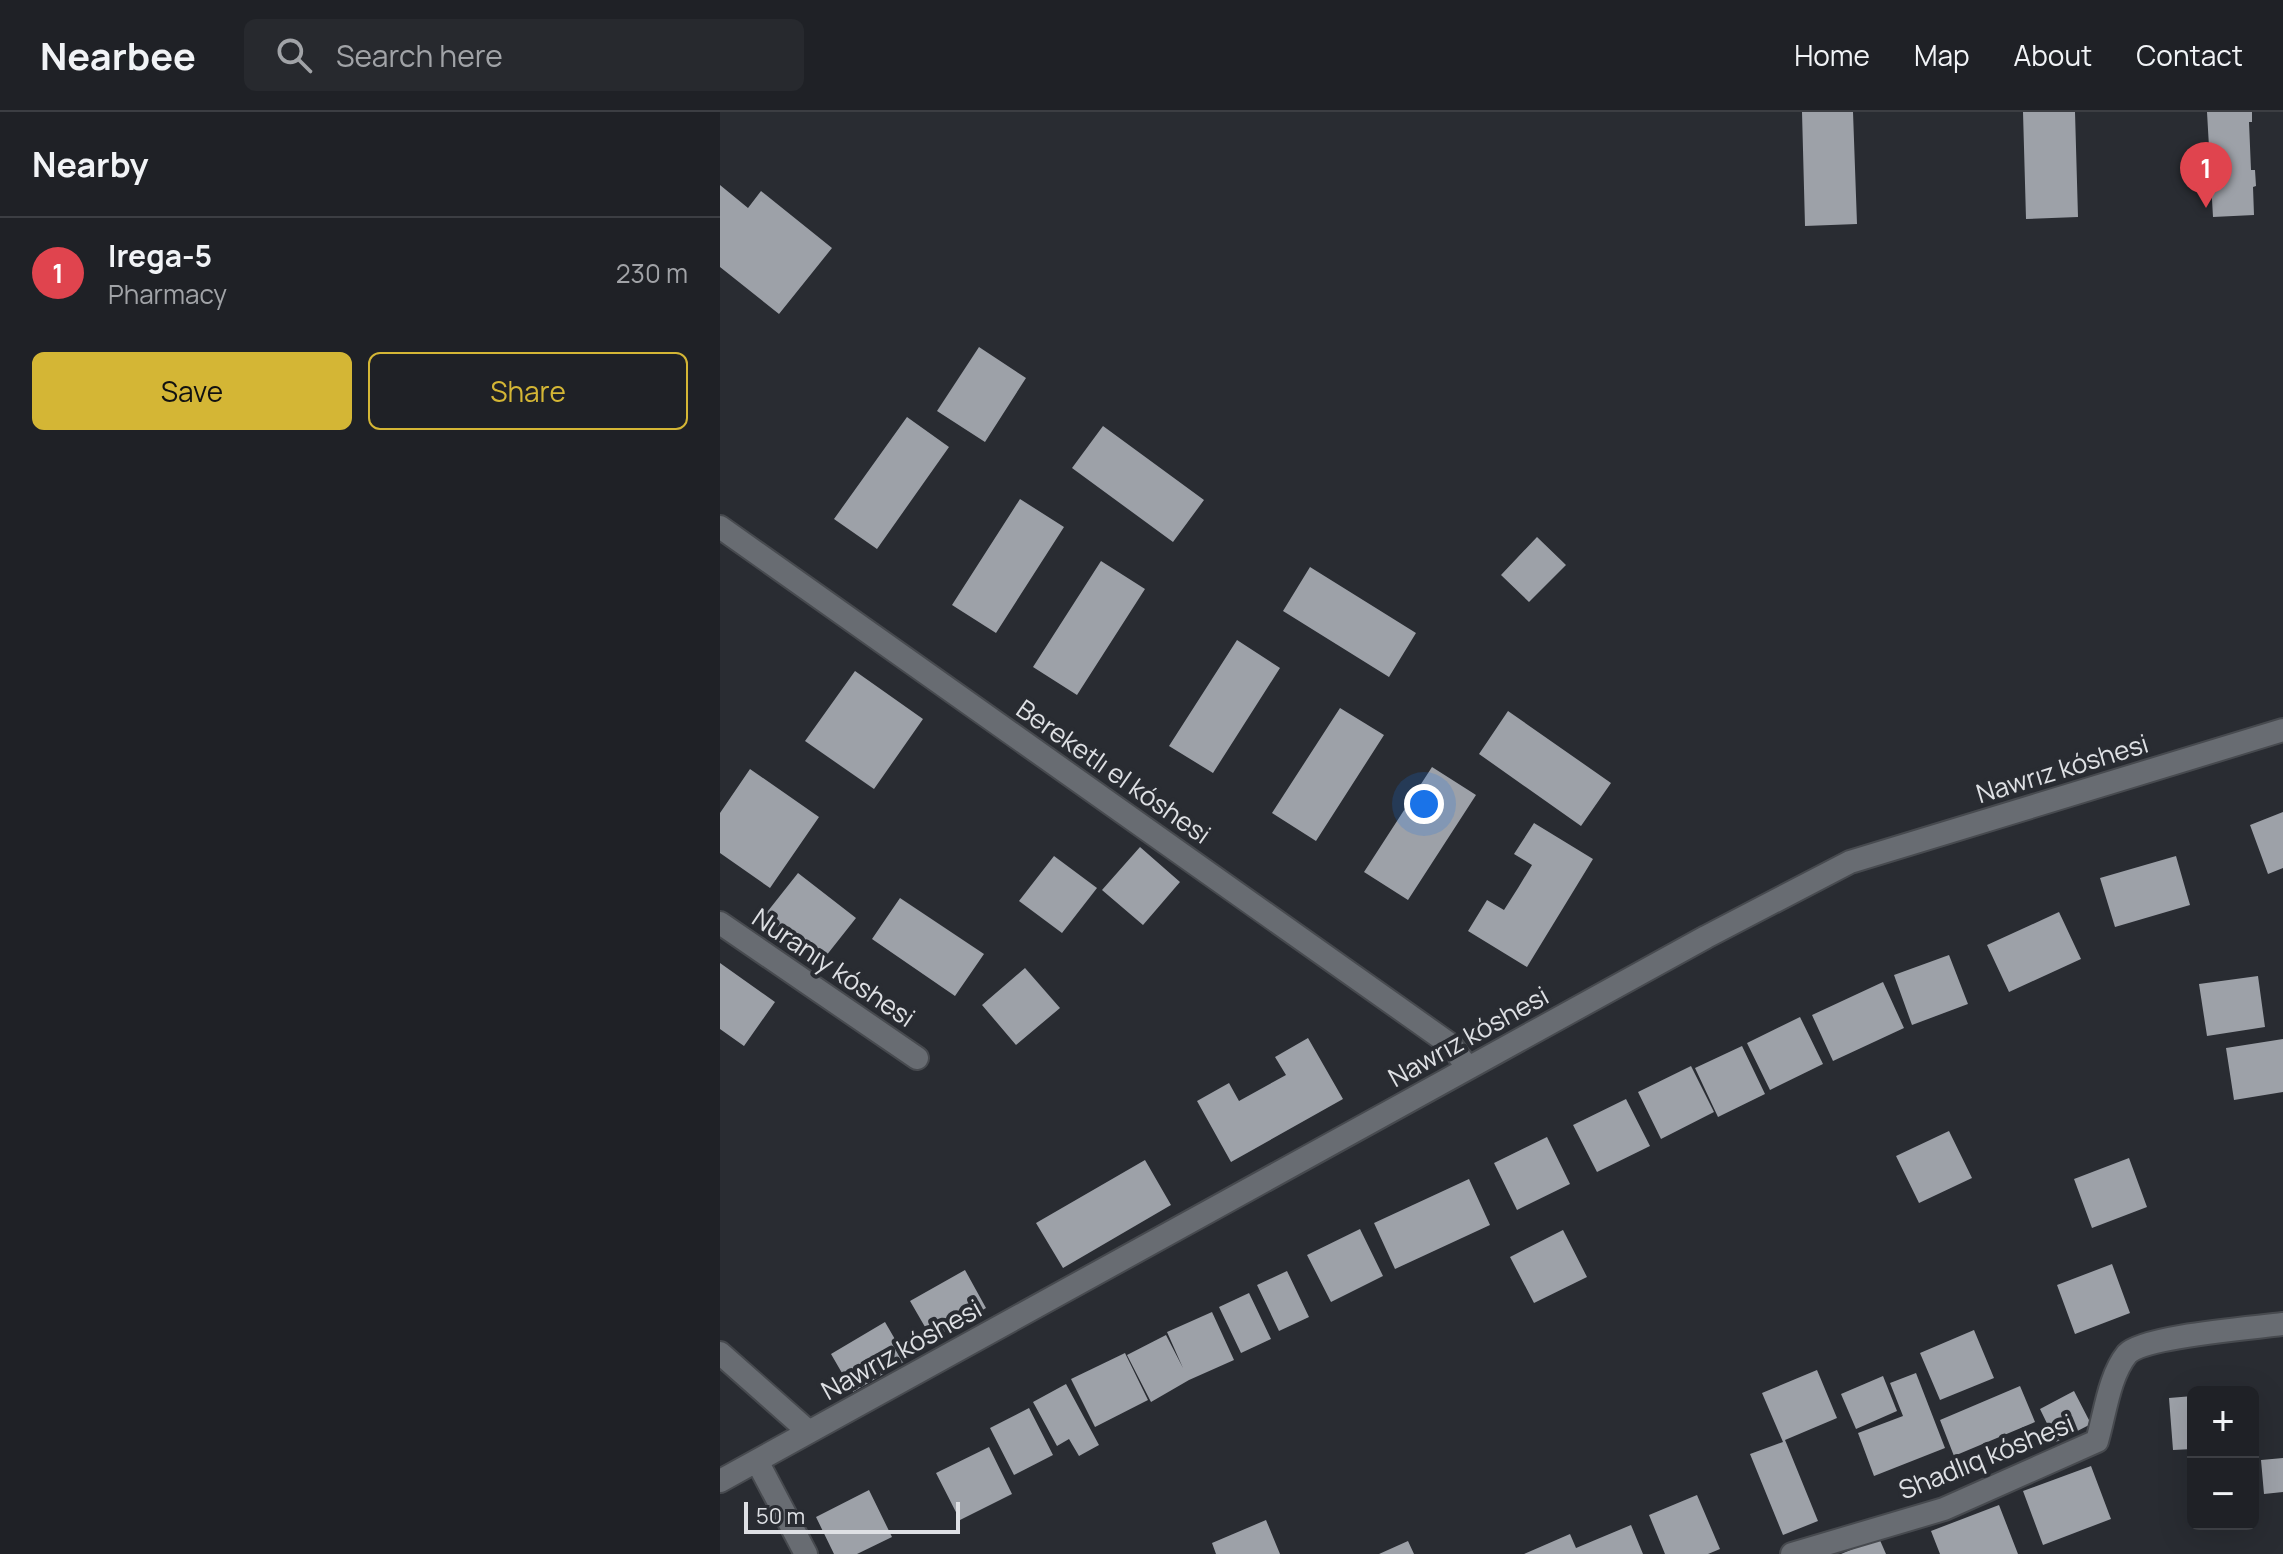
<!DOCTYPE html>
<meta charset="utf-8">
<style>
:root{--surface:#1f2126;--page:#27292e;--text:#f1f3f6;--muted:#a1a3a7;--line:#3c3e43;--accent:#d4b635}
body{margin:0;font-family:Manrope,sans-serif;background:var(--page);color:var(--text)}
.controls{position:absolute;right:24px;bottom:24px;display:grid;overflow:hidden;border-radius:12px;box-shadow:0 8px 32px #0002}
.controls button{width:72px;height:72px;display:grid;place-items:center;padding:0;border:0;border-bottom:2px solid var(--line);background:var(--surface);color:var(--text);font:40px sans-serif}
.scale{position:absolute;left:24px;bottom:20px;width:216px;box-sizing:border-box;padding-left:8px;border:4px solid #dee0e4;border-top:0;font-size:22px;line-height:28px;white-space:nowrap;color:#dee0e4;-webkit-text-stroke:6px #292c32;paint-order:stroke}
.you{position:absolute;left:704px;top:692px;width:28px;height:28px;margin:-20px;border:6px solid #fff;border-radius:50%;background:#1a73e8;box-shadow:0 0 0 12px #1a73e833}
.badge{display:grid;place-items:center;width:52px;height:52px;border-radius:50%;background:var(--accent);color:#fff;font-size:26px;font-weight:700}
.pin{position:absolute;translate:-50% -66px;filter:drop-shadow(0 2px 4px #0008)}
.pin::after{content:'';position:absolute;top:42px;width:28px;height:24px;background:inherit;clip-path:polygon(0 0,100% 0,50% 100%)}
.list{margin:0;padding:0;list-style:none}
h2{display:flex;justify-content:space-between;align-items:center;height:104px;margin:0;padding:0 32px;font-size:34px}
h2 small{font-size:26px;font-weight:400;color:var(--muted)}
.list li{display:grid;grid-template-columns:52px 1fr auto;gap:24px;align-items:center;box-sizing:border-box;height:112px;padding:0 32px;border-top:2px solid var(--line)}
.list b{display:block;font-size:30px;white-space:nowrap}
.list p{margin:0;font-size:26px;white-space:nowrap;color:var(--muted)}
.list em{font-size:26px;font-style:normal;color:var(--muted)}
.actions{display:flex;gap:16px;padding:24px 32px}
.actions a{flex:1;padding:18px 0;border:2px solid var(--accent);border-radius:12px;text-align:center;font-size:28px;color:var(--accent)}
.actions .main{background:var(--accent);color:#111}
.icon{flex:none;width:44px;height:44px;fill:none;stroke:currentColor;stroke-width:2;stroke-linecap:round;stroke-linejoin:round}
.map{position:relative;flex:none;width:1563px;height:1442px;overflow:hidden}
header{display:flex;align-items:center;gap:48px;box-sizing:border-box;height:112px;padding:0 40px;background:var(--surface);border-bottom:2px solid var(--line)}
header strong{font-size:38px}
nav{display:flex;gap:44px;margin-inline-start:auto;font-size:28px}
.search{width:560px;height:72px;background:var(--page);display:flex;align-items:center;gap:20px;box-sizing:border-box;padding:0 28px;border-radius:12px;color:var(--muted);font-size:30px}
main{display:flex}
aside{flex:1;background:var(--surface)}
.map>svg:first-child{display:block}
</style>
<header>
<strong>Nearbee</strong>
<div class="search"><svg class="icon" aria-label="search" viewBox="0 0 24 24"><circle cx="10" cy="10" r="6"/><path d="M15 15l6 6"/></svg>Search here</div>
<nav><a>Home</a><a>Map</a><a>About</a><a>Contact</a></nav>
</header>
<main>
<aside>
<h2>Nearby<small></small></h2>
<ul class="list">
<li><span class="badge" style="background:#e0444e">1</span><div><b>Irega-5</b><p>Pharmacy</p></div><em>230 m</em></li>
</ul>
<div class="actions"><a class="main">Save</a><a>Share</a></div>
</aside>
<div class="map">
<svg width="1563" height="1442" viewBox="0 0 1563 1442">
<rect width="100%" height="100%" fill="#292c32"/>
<path fill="#9da1a8" d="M1082 0H1133L1137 112 1085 114Z
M1303 0H1355L1358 105 1306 107Z
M1487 0H1532V10H1529L1531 58H1535L1536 74 1533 75 1534 103 1493 105Z
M0 73 28 96 41 79 112 136 59 202 0 155Z
M259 235 306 266 265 330 217 299Z
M187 305 229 335 157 437 114 407Z
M383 314 484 388 453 430 352 356Z
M300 387 344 415 276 521 232 493Z
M817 425 846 453 809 490 781 463Z
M381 449 425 477 357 583 313 555Z
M590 455 696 521 669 565 563 499Z
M517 528 560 556 493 661 449 634Z
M135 559 203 607 154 677 85 629Z
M620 596 664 623 596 729 552 701Z
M788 599 891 671 861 714 759 642Z
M712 655 756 683 688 788 644 760Z
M30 657 99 705 50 776 0 741V701Z
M1563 700V756L1548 762 1530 713Z
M814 711 873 747 807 855 748 819 767 788 784 798 798 776 812 753 794 742Z
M420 735 460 770 423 813 382 778Z
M334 744 377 776 342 821 299 789Z
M1456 744 1470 793 1395 815 1380 766Z
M78 761 136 806 102 849 44 804Z
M180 786 264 842 235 884 152 827Z
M1339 800 1361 847 1289 880 1267 833Z
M1229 843 1248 892 1192 913 1174 863Z
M0 851 55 890 24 934 0 917Z
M305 856 340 896 296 933 262 893Z
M1538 864 1545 915 1487 924 1479 872Z
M1163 870 1184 916 1113 949 1092 903Z
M1080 905 1103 952 1050 978 1027 931Z
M588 926 623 987 511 1050 477 989 509 971 519 989 566 963 555 945Z
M1563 927V980L1514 988 1506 936Z
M1022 934 1045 982 998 1005 975 956Z
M971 954 994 1000 941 1027 918 980Z
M906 987 930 1034 877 1060 853 1013Z
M1229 1019 1252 1066 1199 1091 1176 1044Z
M827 1025 850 1072 797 1098 774 1051Z
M1409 1046 1427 1095 1372 1116 1354 1067Z
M425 1048 451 1093 343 1156 316 1111Z
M749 1067 770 1113 675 1157 654 1111Z
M640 1117 663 1164 611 1190 587 1143Z
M843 1118 867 1165 814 1191 790 1145Z
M1392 1152 1410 1201 1355 1222 1337 1173Z
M245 1158 266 1196 212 1227 190 1189Z
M567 1159 589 1205 559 1219 537 1173Z
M529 1181 551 1227 521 1241 499 1195Z
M492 1200 514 1248 469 1268 431 1290 407 1243 446 1223 463 1256 447 1220Z
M165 1210 187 1248 133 1280 111 1242Z
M1254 1218 1274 1266 1220 1288 1200 1241Z
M405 1241 428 1288 375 1315 351 1267Z
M1097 1258 1117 1306 1065 1328 1098 1409 1063 1423 1030 1342 1063 1330 1042 1281Z
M1196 1261 1225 1336 1154 1364 1138 1321 1183 1304 1170 1271Z
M1163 1264 1177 1299 1136 1317 1121 1282Z
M346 1272 379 1333 359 1344 349 1327 337 1334 313 1290Z
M1300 1274 1315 1310 1234 1344 1220 1308Z
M1354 1279 1371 1312 1336 1330 1320 1297Z
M1473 1284V1337L1453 1338 1449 1286Z
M309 1296 333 1343 294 1363 270 1316Z
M269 1335 292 1382 240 1408 216 1361Z
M1563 1346V1380L1544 1382 1541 1348Z
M1371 1354 1391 1407 1323 1433 1303 1379Z
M149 1378 172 1425 137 1442H114L96 1405Z
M977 1383 1000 1437 988 1442H945L929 1403Z
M1279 1393 1298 1442H1220L1211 1419Z
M546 1408 560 1442H496L492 1431Z
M911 1413 923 1442H804L850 1422 856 1436Z
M1159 1426 1166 1442H1121Z
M688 1429 694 1442H659Z"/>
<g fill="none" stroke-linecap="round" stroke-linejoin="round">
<defs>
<path id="minor" d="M0 415 731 933 748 956
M0 811 197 946
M0 1241 89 1320
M37 1349 86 1442
M0 1369 986 825 1130 750 1563 618
M1072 1442 1224 1397 1377 1329C1385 1302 1389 1264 1407 1242 1424 1224 1534 1216 1563 1212"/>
</defs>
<use href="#minor" stroke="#474a4f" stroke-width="26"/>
<use href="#minor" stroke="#686c72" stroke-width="22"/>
</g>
<g text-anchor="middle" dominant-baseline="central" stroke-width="8" stroke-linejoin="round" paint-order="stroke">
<g font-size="26" fill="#dee0e4" stroke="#292c32">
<text transform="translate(1342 656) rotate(-17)">Nawrız kóshesi</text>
<text transform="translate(394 659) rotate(35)">Bereketlı el kóshesi</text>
<text transform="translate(114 855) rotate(34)">Nuranıy kóshesi</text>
<text transform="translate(748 924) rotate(-29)">Nawrız kóshesi</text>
<text transform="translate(181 1237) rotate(-29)">Nawrız kóshesi</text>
<text transform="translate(1266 1344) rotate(-22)">Shadlıq kóshesi</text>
</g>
</g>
</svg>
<div class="controls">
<button>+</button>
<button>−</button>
</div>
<div class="scale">50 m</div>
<div class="you"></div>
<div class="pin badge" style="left:1486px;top:96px;background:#e0444e">1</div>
</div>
</main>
